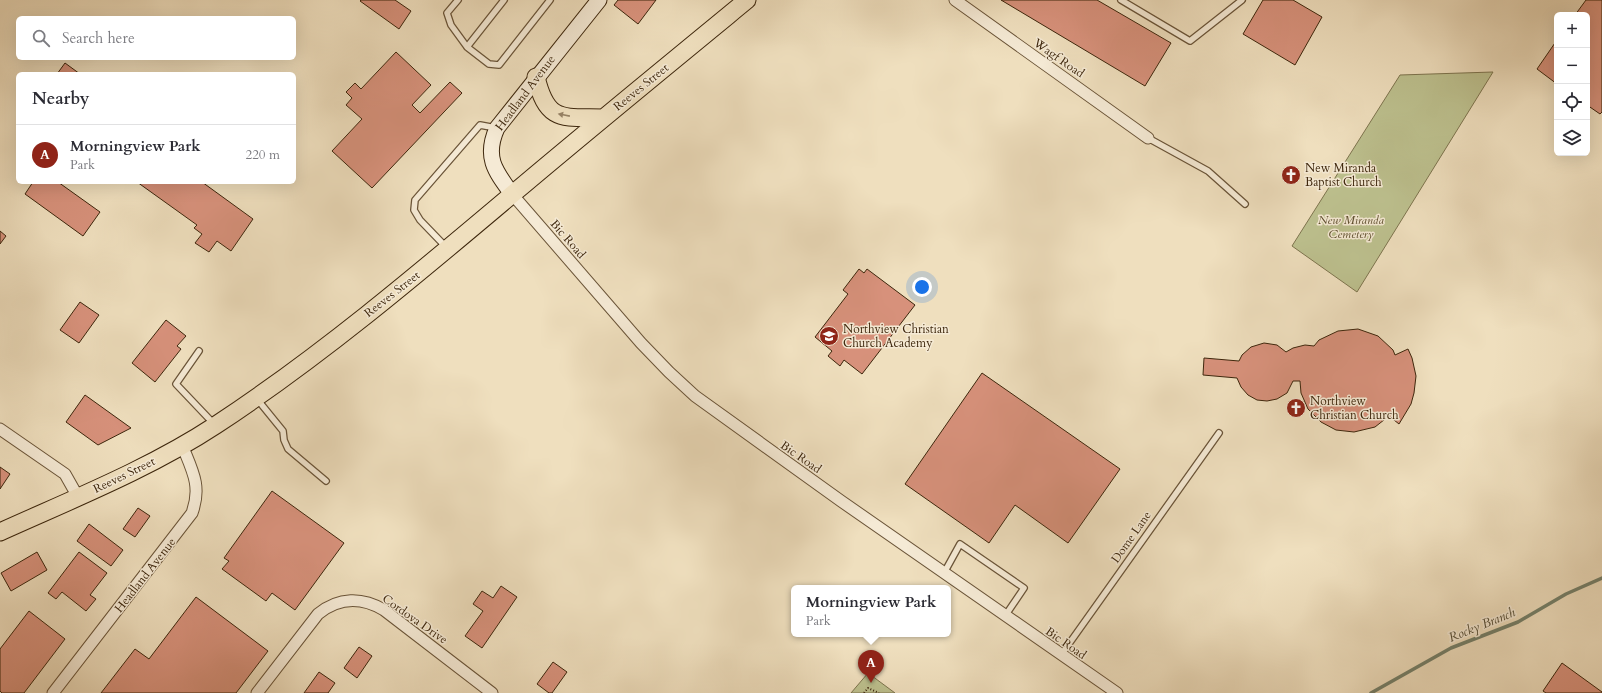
<!DOCTYPE html>
<meta charset="utf-8">
<style>
:root{--surface:#fff;--page:#f7f7f7;--text:#2b2b33;--muted:#7c7c81;--line:#e1e1e2;--accent:#8f2418}
body{margin:0;font-family:Cardo,serif;background:var(--page);color:var(--text)}
.controls{position:absolute;right:12px;top:12px;display:grid;overflow:hidden;border-radius:6px;box-shadow:0 4px 16px #0002}
.controls button{width:36px;height:36px;display:grid;place-items:center;padding:0;border:0;border-bottom:1px solid var(--line);background:var(--surface);color:var(--text);font:20px sans-serif}
.you{position:absolute;left:922px;top:287px;width:14px;height:14px;margin:-10px;border:3px solid #fff;border-radius:50%;background:#1a73e8;box-shadow:0 0 0 6px #1a73e833}
.badge{display:grid;place-items:center;width:26px;height:26px;border-radius:50%;background:var(--accent);color:#fff;font-size:13px;font-weight:700}
.pin{position:absolute;translate:-50% -33px;filter:drop-shadow(0 1px 2px #0008)}
.pin::after{content:'';position:absolute;top:21px;width:14px;height:12px;background:inherit;clip-path:polygon(0 0,100% 0,50% 100%)}
.popup{position:absolute;left:791px;top:585px;width:160px;height:52px;box-sizing:border-box;display:grid;place-content:center;border-radius:6px;background:var(--surface);filter:drop-shadow(0 1px 3px #0005);font-size:13px;white-space:nowrap;color:var(--muted)}
.popup b{font-size:15px;color:var(--text)}
.popup::after{content:'';position:absolute;left:50%;top:100%;margin-left:-8px;border:8px solid transparent;border-top-color:var(--surface)}
.list{margin:0;padding:0;list-style:none}
h2{display:flex;justify-content:space-between;align-items:center;height:52px;margin:0;padding:0 16px;font-size:17px}
h2 small{font-size:13px;font-weight:400;color:var(--muted)}
.list li{display:grid;grid-template-columns:26px 1fr auto;gap:12px;align-items:center;box-sizing:border-box;height:60px;padding:0 16px;border-top:1px solid var(--line)}
.list b{display:block;font-size:15px;white-space:nowrap}
.list p{margin:0;font-size:13px;white-space:nowrap;color:var(--muted)}
.list em{font-size:13px;font-style:normal;color:var(--muted)}
.icon{flex:none;width:22px;height:22px;fill:none;stroke:currentColor;stroke-width:2;stroke-linecap:round;stroke-linejoin:round}
.map{position:relative;flex:none;width:1602px;height:693px;overflow:hidden}
.search{position:absolute;background:var(--surface);box-shadow:0 4px 16px #0002;left:16px;top:16px;width:280px;height:44px;display:flex;align-items:center;gap:10px;box-sizing:border-box;padding:0 14px;border-radius:6px;color:var(--muted);font-size:15px}
.panel{position:absolute;background:var(--surface);box-shadow:0 4px 16px #0002;left:16px;top:72px;width:280px;height:112px;border-radius:6px}
.map>svg:first-child{display:block}
</style>
<div class="map">
<svg width="1602" height="693" viewBox="0 0 1602 693">
<rect width="100%" height="100%" fill="#efdfbe"/>
<filter id="stains"><feTurbulence type="fractalNoise" baseFrequency=".005" numOctaves="4"/><feColorMatrix values="0 0 0 0 .2 0 0 0 0 .09 0 0 0 0 .02 0 0 0 .5 -.17"/></filter>
<radialGradient id="worn" r=".72"><stop offset=".6" stop-color="#630" stop-opacity="0"/><stop offset="1" stop-color="#630" stop-opacity=".3"/></radialGradient>
<path fill="#bdc18f" stroke="#7d744e" d="M1493 72 1357 292 1292 246 1400 75Z
M868 673 895 693H851Z"/>
<g fill="none" stroke-linecap="round" stroke-linejoin="round">
<path stroke="#75816b" stroke-width="3.5" d="M1371 693 1451 648 1518 622 1566 594 1602 578"/>
</g>
<path fill="#d7917b" stroke="#3d260c" d="M361 0H395L411 11 399 29 360 1Z
M618 0H656L638 24 614 5Z
M1001 0H1097L1171 43 1145 86Z
M1263 0H1293L1322 17 1295 65 1243 34Z
M1586 0H1602V112L1600 114 1587 105V15H1575Z
M1557 40V84L1537 69Z
M396 52 431 85 412 105 420 113 450 82 462 93 372 188 332 151 362 119 346 105 352 98 346 92 355 83 361 89Z
M65 63 80 74H57Z
M33 182H58L100 212 83 236 25 194Z
M137 182H202L253 219 231 251 217 241 209 252 195 243 202 234 194 228 197 225Z
M0 231 6 236 0 244Z
M859 269 864 273 867 269 915 305 862 374 844 360 840 366 828 356 832 351 815 337 848 294 843 290Z
M80 302 99 315 79 343 60 330Z
M166 320 186 336 177 346 181 349 155 382 132 363Z
M1358 329 1378 336 1393 350 1395 355 1408 349 1412 358 1416 376 1414 393 1411 404 1399 424 1389 416 1375 427 1354 432 1336 430 1321 422 1308 409 1301 393 1300 381H1293L1287 393 1277 399 1267 401 1257 400 1248 395 1241 387 1237 378 1203 375 1204 358 1239 361 1242 355 1251 347 1264 343 1277 345 1286 352 1293 348 1305 345 1314 346 1319 340 1338 331Z
M982 373 1120 469 1068 543 1015 505 989 543 905 484Z
M85 395 131 428 98 445 66 422Z
M0 467 10 474 0 489Z
M272 491 344 543 295 610 272 593 266 601 222 569 229 561 224 558Z
M138 508 150 516 135 537 123 529Z
M89 524 123 550 111 566 77 541Z
M37 552 47 570 11 591 1 573Z
M79 552 107 573 90 595 96 599 86 611 62 592 56 599 48 593Z
M501 586 517 597 482 648 465 636 483 611 473 604 482 591 493 598Z
M196 597 268 651 236 693H101L135 649 149 659Z
M29 611 65 639 24 693H2L0 691V649Z
M359 647 372 656 357 678 344 668Z
M553 662 567 672 552 693H549L537 684Z
M1562 663 1602 692V693H1546L1543 691Z
M319 672 335 683 328 693H304Z"/>
<g fill="none" stroke-linecap="round" stroke-linejoin="round">
<defs>
<path id="lane" d="M458 0 447 13 451 25 467 47 504 0
M1121 0 1190 41 1242 0
M467 47 489 64 499 65 550 0
M1148 138 1208 171 1245 204
M446 247 420 220 414 210 415 200 480 125 496 128
M199 351 176 384 214 424
M257 399 283 431 284 440 288 449 326 481
M944 573 960 544 1024 588 1005 616
M1061 655 1219 433"/>
<path id="street" d="M955 0 1148 138
M512 194 641 343 669 372 695 396 841 501 1117 693
M0 429 65 474 78 497
M53 693 192 513C202 486 192 470 182 445
M257 693 318 614C339 597 362 597 384 610L492 693"/>
<path id="secondary" d="M512 194C495 171 484 157 497 128L599 0"/>
<path id="primary" d="M536 77C547 123 562 117 603 118
M0 532C73 499 149 469 216 425 321 356 419 273 515 192 592 127 669 64 747 0"/>
</defs>
<use href="#lane" stroke="#6a5438" stroke-width="8"/>
<use href="#street" stroke="#6a5438" stroke-width="13"/>
<use href="#secondary" stroke="#3d260c" stroke-width="17"/>
<use href="#primary" stroke="#3d260c" stroke-width="19"/>
<path stroke="#3d260c" stroke-width="2" stroke-dasharray="1 2" stroke-linecap="butt" d="M864 693 868 688 879 693"/>
<use href="#lane" stroke="#f5ead5" stroke-width="5.5"/>
<use href="#street" stroke="#f5ead5" stroke-width="11"/>
<use href="#secondary" stroke="#f5ead5" stroke-width="15"/>
<use href="#primary" stroke="#efdfbe" stroke-width="17"/>
</g>
<defs><path id="oneway-solid" d="M-6-.8H1V-3.2L6.5 0L1 3.2V.8H-6Z"/></defs>
<use fill="#968265" href="#oneway-solid" transform="translate(564 115) rotate(-169)"/>
<defs>
<symbol id="church-disc" viewBox="-11 -11 22 22"><circle r="9.5" fill="#8f2418" stroke="#f5ead5"/><path d="M-1.2-6h2.4v3.5h3.3v2.4h-3.3V6h-2.4V-.1h-3.3v-2.4h3.3Z" fill="#fff"/></symbol>
<symbol id="school-disc" viewBox="-11 -11 22 22"><circle r="9.5" fill="#8f2418" stroke="#f5ead5"/><path d="M0-5L7-2L0 1L-7-2ZM-4 1L0 2.5L4 1V4Q0 6-4 4Z" fill="#fff"/></symbol>
</defs>
<g fill-rule="evenodd">
<use href="#church-disc" x="1280" y="164" width="22" height="22"/>
<use href="#school-disc" x="818" y="325" width="22" height="22"/>
<use href="#church-disc" x="1285" y="397" width="22" height="22"/>
</g>
<g text-anchor="middle" dominant-baseline="central" stroke-width="3" stroke-linejoin="round" paint-order="stroke">
<g font-size="12" fill="#3d260c" stroke="#f5ead5">
<text transform="translate(1059 58) rotate(35)">Wagf Road</text>
<text transform="translate(641 87) rotate(-39)">Reeves Street</text>
<text transform="translate(525 93) rotate(-53)">Headland Avenue</text>
<text transform="translate(568 239) rotate(49)">Bic Road</text>
<text transform="translate(392 294) rotate(-38)">Reeves Street</text>
<text transform="translate(801 457) rotate(35)">Bic Road</text>
<text transform="translate(124 475) rotate(-26)">Reeves Street</text>
<text transform="translate(1131 537) rotate(-55)">Dome Lane</text>
<text transform="translate(145 575) rotate(-52)">Headland Avenue</text>
<text transform="translate(415 619) rotate(35)">Cordova Drive</text>
<text transform="translate(1066 643) rotate(35)">Bic Road</text>
</g>
<g font-size="12" fill="#3d260c" stroke="#f5ead5" text-anchor="start">
<text x="1305" y="168">New Miranda<tspan x="1305" dy="14">Baptist Church</tspan></text>
<text x="843" y="329">Northview Christian<tspan x="843" dy="14">Church Academy</tspan></text>
<text x="1310" y="401">Northview<tspan x="1310" dy="14">Christian Church</tspan></text>
</g>
<g font-size="12" font-style="italic" fill="#5d4d2d" stroke="#f5ead5">
<text x="1351" y="220">New Miranda<tspan x="1351" dy="14">Cemetery</tspan></text>
</g>
<g font-size="13" font-style="italic" fill="#544c34" stroke="#f5ead5">
<text transform="translate(1482 625) rotate(-22)">Rocky Branch</text>
</g>
</g>
<rect width="100%" height="100%" filter="url(#stains)"/>
<rect width="100%" height="100%" fill="url(#worn)"/>
</svg>
<div class="controls">
<button>+</button>
<button>−</button>
<button><svg class="icon" aria-label="locate" viewBox="0 0 24 24"><circle cx="12" cy="12" r="6"/><path d="M12 2v4M12 18v4M2 12h4M18 12h4"/></svg></button>
<button><svg class="icon" aria-label="layers" viewBox="0 0 24 24"><path d="M12 4l9 5-9 5-9-5zM3 14l9 5 9-5"/></svg></button>
</div>
<div class="you"></div>
<div class="pin badge" style="left:871px;top:683px">A</div>
<div class="popup"><b>Morningview Park</b>Park</div>
<div class="search"><svg class="icon" aria-label="search" viewBox="0 0 24 24"><circle cx="10" cy="10" r="6"/><path d="M15 15l6 6"/></svg>Search here</div>
<section class="panel">
<h2>Nearby<small></small></h2>
<ul class="list">
<li><span class="badge">A</span><div><b>Morningview Park</b><p>Park</p></div><em>220 m</em></li>
</ul>
</section>
</div>
